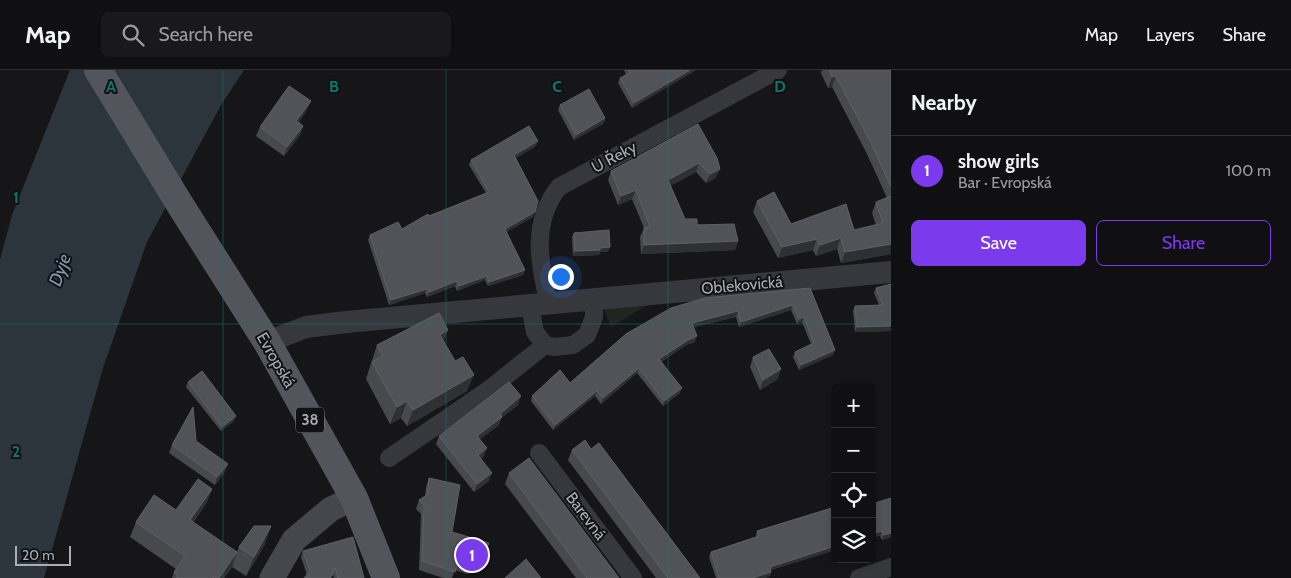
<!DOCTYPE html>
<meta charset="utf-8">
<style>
:root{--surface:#101012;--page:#19191b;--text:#f1f3f6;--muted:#9c9d9f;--line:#303032;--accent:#7c3aed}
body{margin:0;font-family:Cabin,sans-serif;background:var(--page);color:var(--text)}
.controls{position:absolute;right:15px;bottom:15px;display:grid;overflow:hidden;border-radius:8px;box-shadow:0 2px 8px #0003}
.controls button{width:45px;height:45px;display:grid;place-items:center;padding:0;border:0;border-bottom:1px solid var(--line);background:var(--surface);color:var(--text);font:25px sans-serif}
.scale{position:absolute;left:15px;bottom:12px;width:56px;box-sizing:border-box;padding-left:5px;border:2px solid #a8adb8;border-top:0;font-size:14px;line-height:18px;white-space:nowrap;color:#a8adb8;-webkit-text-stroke:4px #111113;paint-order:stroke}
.you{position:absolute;left:560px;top:206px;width:18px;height:18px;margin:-12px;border:4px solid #fff;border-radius:50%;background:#1a73e8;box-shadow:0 0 0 8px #1a73e833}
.badge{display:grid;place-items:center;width:32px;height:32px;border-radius:50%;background:var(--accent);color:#fff;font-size:16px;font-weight:700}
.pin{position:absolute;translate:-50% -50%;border:2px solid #fff;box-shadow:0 1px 5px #0006}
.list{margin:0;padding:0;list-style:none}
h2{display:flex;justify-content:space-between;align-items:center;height:65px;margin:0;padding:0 20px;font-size:21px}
h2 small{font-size:16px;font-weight:400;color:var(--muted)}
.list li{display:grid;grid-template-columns:32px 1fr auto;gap:15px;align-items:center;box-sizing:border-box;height:70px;padding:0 20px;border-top:1px solid var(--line)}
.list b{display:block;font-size:19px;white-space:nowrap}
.list p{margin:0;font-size:16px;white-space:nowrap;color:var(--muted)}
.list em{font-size:16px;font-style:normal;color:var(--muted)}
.actions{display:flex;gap:10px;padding:15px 20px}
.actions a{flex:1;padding:11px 0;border:1px solid var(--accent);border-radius:8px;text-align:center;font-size:18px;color:var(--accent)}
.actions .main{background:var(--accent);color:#fff}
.icon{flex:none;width:28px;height:28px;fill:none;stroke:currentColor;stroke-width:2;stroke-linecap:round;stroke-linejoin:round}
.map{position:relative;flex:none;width:891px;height:508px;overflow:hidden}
header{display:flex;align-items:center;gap:30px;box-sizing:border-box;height:70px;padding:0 25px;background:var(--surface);border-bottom:1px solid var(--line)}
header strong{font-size:24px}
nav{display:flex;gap:28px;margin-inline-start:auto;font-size:18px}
.search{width:350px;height:45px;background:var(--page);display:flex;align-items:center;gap:12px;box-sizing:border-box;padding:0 18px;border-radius:8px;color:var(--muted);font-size:19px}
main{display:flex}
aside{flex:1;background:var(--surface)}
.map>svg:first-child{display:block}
</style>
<header>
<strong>Map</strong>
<div class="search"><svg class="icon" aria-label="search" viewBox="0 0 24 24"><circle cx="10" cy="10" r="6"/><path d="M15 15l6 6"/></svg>Search here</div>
<nav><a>Map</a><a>Layers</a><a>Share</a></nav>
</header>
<main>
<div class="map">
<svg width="891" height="508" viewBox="0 0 891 508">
<rect width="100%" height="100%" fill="#161618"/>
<path fill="#1e261f" d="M656 230 611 257 602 233Z"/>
<path fill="#2c353c" d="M70 0H244L221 35 147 172 103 298 44 508H0V190L12 145Z"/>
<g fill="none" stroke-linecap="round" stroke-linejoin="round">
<path stroke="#37383d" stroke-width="18" d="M549 234C539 194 531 152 559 117L778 0
M530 236 535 262 545 275 554 277 573 275 587 265 594 247V229
M539 383 633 508
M389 388 487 321 545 275
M859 508 891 497"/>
<path stroke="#37383d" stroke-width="22" d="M267 272 306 257 346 252 891 202"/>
<path stroke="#45474d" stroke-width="25" d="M272 508 294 470 331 439 354 428"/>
<path stroke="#53555c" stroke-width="28" d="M98 0 179 133 267 272 354 428 386 508"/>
</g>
<path fill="#47494d" d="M624 0H696L632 38 618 13 620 8 626 5Z
M822 0H891V184L841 193 837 179 816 186 813 180 778 188 753 142 757 131 791 154 854 160 876 155 872 143 876 132 887 128 867 84 832 17 828 18 821 3Z
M560 35 605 48 604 53 574 70 558 40Z
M307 40 299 52 303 56 300 65 284 86 256 66 260 57Z
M698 54 716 108 706 113 696 102 670 116 685 149 738 171 735 180 641 184 640 167 644 158 632 129 618 135 608 110 611 101Z
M536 76 516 88 533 147 506 162 523 205 488 216 485 210 457 221 455 216 427 227 425 223 389 235 368 170 370 165 402 159 429 146 486 123 469 95 471 90Z
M574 163 608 182H600L599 185 573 186 572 167Z
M891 214V261L855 262 853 241 855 236 879 235 874 223 876 218Z
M810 218 835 280 833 285 799 300 793 287 795 282 811 274 802 252 797 254 791 240 739 257 736 247 694 257 695 272 686 275 661 292 680 323 663 336 637 303 601 334 595 326 553 360 531 331 532 326 570 313 626 264Z
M444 271 467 321 407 356 401 348 390 354 366 309 377 275Z
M753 287 778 309 760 320 750 297Z
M188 312 234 351 221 361 186 317Z
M518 335 501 348 499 355 480 369 484 386 481 389 489 411 474 422 436 374 439 366Z
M196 371 225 402 215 415 169 383 172 375Z
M591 379 700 508H656L568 390 572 380Z
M509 403 619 508H576L505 414Z
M429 408 452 462 486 483 476 501 467 504 455 500 452 508H443L419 500 421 444 416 439 419 430 425 426 426 418Z
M212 419 206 434 193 453 237 482 239 477 271 456 264 476 246 506 232 497 224 508H172L174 502 176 499 130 467 136 452 176 440Z
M891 428V467L882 470 880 466Z
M835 437V480L771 500V502L770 506 765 508H716L709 487 711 482 756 467V465L757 461Z
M303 481 364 508H334L333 505 331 508H304L307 505 301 487Z"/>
<path fill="#2f3033" d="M690 0H696L632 38 634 33Z
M836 6 832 17 828 18 832 7Z
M311 31 307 40 293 60 296 51Z
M605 48 604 53 574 70 576 65Z
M303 56 300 65 284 86 287 77Z
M538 71 536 76 513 90 514 85Z
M699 93 696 102 664 119 668 110Z
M720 99 716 108 706 113 710 104Z
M636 120 632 129 618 135 621 126Z
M535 142 533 147 503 164 505 159Z
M841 168 837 179 816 186 820 175Z
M817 169 813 180 778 188 782 177Z
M738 171 735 180 641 184 644 175Z
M891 174V184L841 193 845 182Z
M610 177 608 182H600L599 185 573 186 575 181Z
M525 200 523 205 488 216 489 212Z
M487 206 485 210 457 221 459 216Z
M457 211 455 216 427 227 429 222Z
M427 219 425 223 389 235 391 230Z
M793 235 791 240 739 257 741 252Z
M738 241 736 247 690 258 692 253Z
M804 247 802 252 797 254 799 249Z
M891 256V261L855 262 857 257Z
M448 260 442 277 440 265Z
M697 266 695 272 686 275 657 294 659 289 688 270Z
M835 280 833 285 799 300 801 295Z
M639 298 637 303 601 334 603 328Z
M781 299 778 309 760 320 763 310Z
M474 305 467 321 407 356 413 340Z
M682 318 680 323 663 336 664 331Z
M597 321 595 326 553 360 555 355Z
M521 326 518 335 501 348 499 355 474 374 477 366 500 344Z
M407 331 401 348 390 354 397 337Z
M236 346 234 351 221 361 222 357Z
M487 378 484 386 475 393 478 385Z
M228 394 225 402 215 415 217 407Z
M492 403 489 411 474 422 477 414Z
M212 419 206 434 184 465 190 450Z
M271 456 264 476 246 506 254 487Z
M882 461 880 466 872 468V464Z
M891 463V467L882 470 883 465Z
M489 473 486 483 476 501 467 504 470 495Z
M835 476V480L768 501 770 497Z
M237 482 232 497 224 508H219Z
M771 502 770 506 765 508H752Z"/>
<path fill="#525359" stroke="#5f6168" d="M628 0H690L634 33 620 8 630 3Z
M829 0H891V117L871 73 836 6 832 7Z
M289 16 311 31 296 51 303 56 287 77 260 57Z
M589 19 605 48 576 65 560 35Z
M698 54 717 88 720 99 710 104 699 93 668 110 685 149H697V155L734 154 738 171 644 175V158L650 157 636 120 621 126 611 101Z
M529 56 538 71 514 85 538 131 535 142 505 159 525 200 489 212 487 206 459 216 457 211 429 222 427 219 391 230 370 165 398 152 402 159 428 144 429 146 489 122 471 90Z
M774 122 791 154 846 134 854 160 883 153 876 132 891 126V174L845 182 841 168 820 175 817 169 782 177 757 131Z
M609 160 610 177 600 178V180L575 181 574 163Z
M891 214V256L857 257 855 236 883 235 876 218Z
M810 218 835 280 801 295 795 282 814 273 804 247 799 249 793 235 741 252 738 241 692 253 697 266 688 270 659 289 682 318 664 331 639 298 603 328 597 321 555 355 532 326 560 300 570 313 626 264 671 238 705 228Z
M439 243 448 260 440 265 455 291 463 287 474 305 413 340 407 331 397 337 372 292 383 286 377 275Z
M769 279 781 299 763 310 753 287Z
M202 301 236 346 222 357 188 312Z
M509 312 521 326 500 344 502 347 477 366 487 378 478 385 492 403 477 414 439 366Z
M193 337 196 371 228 394 217 407 172 375Z
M585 370 591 379 599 373 700 508H668L572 380Z
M529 388 619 508H587L509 403Z
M429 408 460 415 452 462 489 473 480 492 470 495 458 491 455 502 422 491 424 435 419 430 427 425Z
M198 409 212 419 190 450 237 482 219 508H217L214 506 213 508H176L178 506 174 502 185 486 136 452 154 425 176 440Z
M891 428V463L883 465 882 461 872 464V434Z
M835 437V476L770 497 771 502 752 508H719L711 482 759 466 757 461Z
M254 456H271L254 487 239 477Z
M353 467 364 508H338L335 498 330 508H304L310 501 303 481Z
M526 489 541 508H505Z"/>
<path fill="none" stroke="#0f766e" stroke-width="1" stroke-opacity="0.55" d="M223 0V508M446 0V508M668 0V508M0 254H891"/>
<g text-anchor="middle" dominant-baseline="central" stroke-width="4" stroke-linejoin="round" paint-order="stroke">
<rect fill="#111113" stroke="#7b7e86" stroke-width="1" x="296" y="337.5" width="28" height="25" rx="4"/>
<g font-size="15" font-weight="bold" fill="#a8adb8">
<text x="310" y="350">38</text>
</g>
<g font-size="16" fill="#a8adb8" stroke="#111113">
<text transform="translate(614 87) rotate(-28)">U Řeky</text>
<text transform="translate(742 215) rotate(-5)">Oblekovická</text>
<text transform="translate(276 290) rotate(60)">Evropská</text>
<text transform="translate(586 446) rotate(53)">Barevná</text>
</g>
<g font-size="18" font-style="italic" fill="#7f9bb3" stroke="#111113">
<text transform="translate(60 200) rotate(-70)">Dyje</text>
</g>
</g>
<g font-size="16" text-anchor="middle" font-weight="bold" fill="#0f766e" stroke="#111113" stroke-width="4" stroke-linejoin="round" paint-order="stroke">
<text x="111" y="22">A</text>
<text x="334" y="22">B</text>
<text x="557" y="22">C</text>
<text x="780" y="22">D</text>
<text x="16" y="133">1</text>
<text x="16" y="387">2</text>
</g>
</svg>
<div class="controls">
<button>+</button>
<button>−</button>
<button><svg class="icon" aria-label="locate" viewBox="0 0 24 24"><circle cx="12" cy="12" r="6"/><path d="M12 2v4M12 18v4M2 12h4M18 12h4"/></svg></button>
<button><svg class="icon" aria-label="layers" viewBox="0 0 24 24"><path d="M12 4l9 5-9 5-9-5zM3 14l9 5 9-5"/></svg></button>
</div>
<div class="scale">20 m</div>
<div class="you"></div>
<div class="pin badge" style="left:472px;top:485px">1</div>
</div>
<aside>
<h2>Nearby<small></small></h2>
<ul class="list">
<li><span class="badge">1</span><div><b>show girls</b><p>Bar · Evropská</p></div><em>100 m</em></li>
</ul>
<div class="actions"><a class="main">Save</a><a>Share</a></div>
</aside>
</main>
